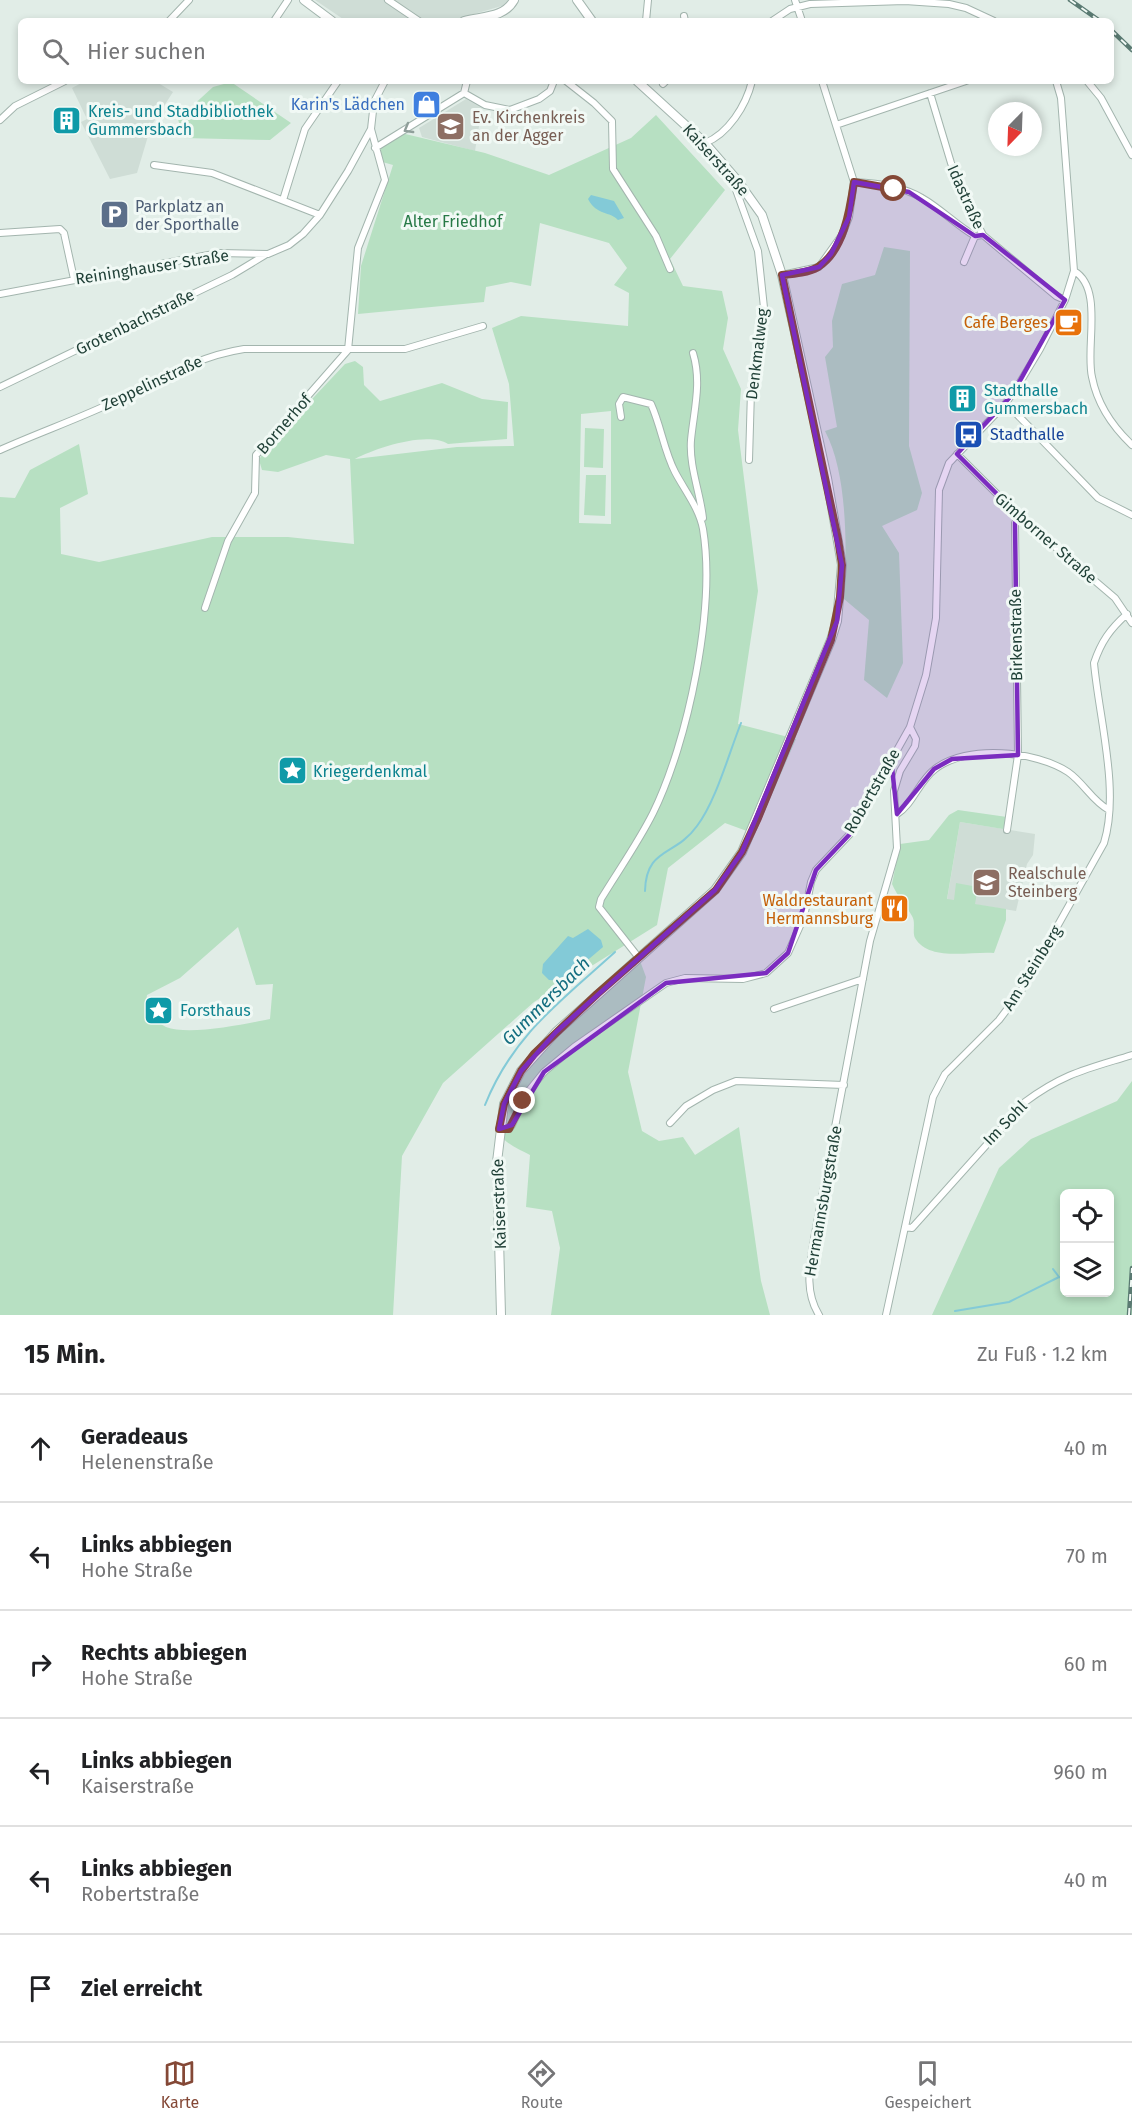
<!DOCTYPE html>
<html lang="de">
<meta charset="utf-8">
<style>
:root{--surface:#fff;--page:#f2f2f2;--text:#202124;--muted:#757577;--line:#e0e0e0;--accent:#844836}
body{margin:0;font-family:"Fira Sans",sans-serif;background:var(--page);color:var(--text)}
.controls{position:absolute;right:18px;bottom:18px;display:grid;overflow:hidden;border-radius:9px;box-shadow:0 3px 9px #0003}
.controls button{width:54px;height:54px;display:grid;place-items:center;padding:0;border:0;border-bottom:2px solid var(--line);background:var(--surface);color:var(--text);font:30px sans-serif}
.compass{position:absolute;left:988px;top:102px;width:54px;height:54px;border-radius:50%;background:var(--surface);box-shadow:0 3px 9px #0003;rotate:203deg}
.stop{position:absolute;width:18px;height:18px;margin:-14px;border:4px solid #844836;border-radius:50%;background:#fff}
.stop.end{background:#844836;border-color:#fff;box-shadow:0 2px 6px #0008}
.list{margin:0;padding:0;list-style:none}
h2{display:flex;justify-content:space-between;align-items:center;height:78px;margin:0;padding:0 24px;font-size:26px}
h2 small{font-size:20px;font-weight:400;color:var(--muted)}
.list li{display:grid;grid-template-columns:39px 1fr auto;gap:18px;align-items:center;box-sizing:border-box;height:108px;padding:0 24px;border-top:2px solid var(--line)}
.list b{display:block;font-size:22px;white-space:nowrap}
.list p{margin:0;font-size:20px;white-space:nowrap;color:var(--muted)}
.list em{font-size:20px;font-style:normal;color:var(--muted)}
.icon{flex:none;width:33px;height:33px;fill:none;stroke:currentColor;stroke-width:2;stroke-linecap:round;stroke-linejoin:round}
.map{position:relative;flex:none;width:1132px;height:1315px;overflow:hidden}
.search{position:absolute;background:var(--surface);box-shadow:0 3px 9px #0003;left:18px;right:18px;top:18px;height:66px;display:flex;align-items:center;gap:15px;box-sizing:border-box;padding:0 21px;border-radius:9px;color:var(--muted);font-size:22px}
.sheet{height:726px;background:var(--surface)}
nav{display:flex;justify-content:space-around;align-items:center;box-sizing:border-box;height:84px;border-top:2px solid var(--line);background:var(--surface);font-size:16px;color:var(--muted)}
nav a{display:grid;justify-items:center;gap:3px}
nav .on{color:var(--accent)}
.map>svg:first-child{display:block}
</style>
<div class="map">
<svg width="1132" height="1315" viewBox="0 0 1132 1315">
<rect width="100%" height="100%" fill="#e1ede7"/>
<path fill="#cfddd6" d="M315 0H508L505 5 450 21H346Z
M85 81H155L173 92 151 126 137 173 110 179 81 122 87 119 72 88Z
M466 99 482 108 475 151 422 137 419 128Z
M960 822 1035 834 1033 855 1027 864 1016 911 947 900Z"/>
<path fill="#b7e0c2" fill-rule="evenodd" d="M231 82 291 123 270 140 183 138 178 119 213 87Z
M656 115 725 190 670 259 683 286 722 291 728 318 723 349 741 389 738 430 758 591 738 724 796 739 755 834 725 823 668 868 657 925 534 1002 443 1083 402 1156 393 1315H0V497L15 498 30 470 79 444 88 494 60 508 61 554 99 562 212 537H288L354 544 350 459 326 455 278 472 262 470 259 460 265 449 345 364 355 361 363 367 364 385 380 401 442 383 482 399 508 402 507 439 448 444C427 431 376 448 355 459L457 447 514 446 509 384 492 328 521 316 628 326 629 293 614 285 627 268 609 243 540 223 531 286 511 282 486 287 484 302 358 314 361 266 393 165 379 161 380 147 401 133 485 153 549 175 631 138ZM611 411V524L579 523 581 414ZM238 927 256 985 273 984 270 1019C245 1024 189 1036 166 1027 159 1024 151 1015 145 1009L147 995 180 978Z
M884 247 910 251 909 446 922 493 917 510 882 526 899 553 903 663 887 698 864 680 869 620 844 599C847 551 848 474 825 431L837 427 825 357 833 347 832 321 842 284 875 275Z
M585 428 604 429 603 468 584 467Z
M586 475H606L605 516 584 515Z
M958 810 1007 817 1003 829 960 822 947 899 954 900 956 883 978 887 975 904 1006 909V920L994 953C971 951 929 962 915 938 912 932 916 922 912 916 906 905 897 896 892 884L900 844 929 840 949 815Z
M639 958 646 977 628 1072 642 1131 659 1141 683 1137 695 1155 739 1127 761 1281 770 1315H551L560 1248 552 1211 526 1207 530 1155C519 1149 501 1143 499 1129 493 1079 604 990 639 958Z
M1132 1081V1315H932L999 1168 1031 1139 1117 1101ZM1064 1194H1110V1292H1064Z"/>
<path fill="#83cad7" d="M591 195 614 201 624 218 618 220C610 211 597 216 588 199Z
M588 929 601 940 603 947 563 981 549 980 542 973 543 964 568 936 573 938Z"/>
<g fill="none" stroke-linecap="round" stroke-linejoin="round">
<path stroke="#83cad7" stroke-width="2" d="M645 891C646 847 675 857 697 826 716 801 729 753 741 723
M485 1105C513 1035 561 1001 615 952
M1053 1269 1059 1277
M955 1311 1009 1302 1059 1277 1064 1278"/>
<defs>
<path id="minor" d="M388 0 419 21
M795 0 802 21
M684 16 685 21
M169 21 189 0
M274 21 288 0
M646 21 648 0
M772 21 790 9 810 4 905 1 949 4 966 8 994 21
M566 81 594 103 612 121 613 169 656 236 670 269
M1087 81 1101 98 1132 155
M663 84 666 81
M464 93 485 105 510 110 539 99 550 91 554 81
M930 93 951 163 968 207 983 235 1056 296 1065 300
M0 120 15 106 65 81
M836 125 966 81
M705 143C728 134 746 106 752 81
M375 148 464 93 467 81
M154 165 212 173 320 215
M737 180 736 190 758 251 765 317 751 391 749 460
M854 182C875 183 904 187 922 198 940 208 956 225 975 236L983 235
M283 200 305 129 338 81
M0 233 60 229 64 233 74 279
M964 262 975 236
M1074 271C1104 288 1085 348 1092 377 1097 403 1113 427 1132 445
M782 275 819 267 842 235 849 217 854 182 822 81
M0 294 219 253 268 254 289 245 303 234 320 215 348 171 371 129 374 102 385 81
M693 353C702 383 694 409 691 440 689 466 700 492 703 518
M0 387 232 275 265 255
M1006 403 1098 498 1132 515
M621 417 619 404 623 397 651 404C661 426 664 451 675 472 685 491 699 508 703 529 716 608 688 742 653 813 638 843 618 871 601 899L599 907 639 958
M0 450C40 432 81 418 120 399 161 379 198 356 244 349H405L483 326
M957 454 1020 517 1115 598 1132 623
M205 608 228 541 255 493 256 455 348 350 358 248 385 180 371 129
M897 814C913 804 919 781 935 769 967 744 1036 751 1068 772 1084 783 1092 801 1109 810
M1007 830 1018 755 1015 523 1020 517
M774 1009 863 979
M670 1123 686 1106 713 1090 736 1081 844 1085
M499 1129H509L512 1125 527 1093 544 1072 574 1047 666 983 685 978 743 979 766 973 788 953 804 917 811 882 816 870 850 834 910 727 926 675 936 618 939 490 949 463 1006 403 1019 384 1040 349 1065 300 1074 271 1061 98 1056 81
M905 1227 912 1228 1025 1102C1064 1073 1087 1069 1132 1055
M819 1315C804 1291 810 1265 814 1239L870 941 897 848 894 791 900 771 915 746 916 739 910 727
M886 1315 933 1097 945 1074 999 1020 1021 991 1104 843C1120 791 1099 718 1094 663 1101 642 1110 629 1127 614"/>
<path id="tertiary" d="M304 0 332 21
M577 0 592 21
M464 21C483 16 504 18 514 0
M501 1315 497 1162 504 1104 521 1071 556 1032 715 890 742 852 831 640 837 621 842 565 827 478 794 328 782 275 762 215 737 180 705 143 637 81"/>
</defs>
<use href="#minor" stroke="#a3b5ae" stroke-width="8"/>
<use href="#tertiary" stroke="#a3b5ae" stroke-width="10"/>
<use href="#minor" stroke="#fff" stroke-width="6"/>
<use href="#tertiary" stroke="#fff" stroke-width="8"/>
<defs>
<path id="rail" d="M1070 0 1100 21
M1111 30 1132 50
M1129 1315 1132 1268"/>
</defs>
<use href="#rail" stroke="#5a7a72" stroke-width="4.5"/>
<use href="#rail" stroke="#f1f9f5" stroke-width="2" stroke-dasharray="7" stroke-linecap="butt"/>
</g>
<defs><path id="oneway-chevron" d="M-2-3.5L2.5 0L-2 3.5" fill="none" stroke-width="1.6" stroke-linecap="round" stroke-linejoin="round" transform="scale(1.5)"/></defs>
<use stroke="#8f9f9a" href="#oneway-chevron" transform="translate(408 129) rotate(150)"/>
<g fill="none" stroke-linecap="round" stroke-linejoin="round">
<path stroke="#844836" stroke-width="8" d="M523 1101 509 1129H499L504 1104 521 1071 534 1054 597 994 716 890 742 852 758 818 831 640 840 597 842 565 838 539 782 275C793 274 808 273 818 267 844 251 850 209 854 182L894 189"/>
</g>
<path fill="#7b2cbf" fill-opacity="0.2" stroke="#7b2cbf" stroke-width="4.5" stroke-linejoin="round" d="M854 182 909 192 975 236 983 235 1065 300 1012 395 957 454 1020 517 1015 523 1018 755 952 759 934 769 897 814 891 758 850 834 816 870 788 953 766 973 666 983 544 1072 512 1125 499 1129 504 1104 521 1071 556 1032 715 890 742 852 837 621 842 565 782 275 819 267 831 254 849 217Z"/>
<defs>
<symbol id="shop-square" viewBox="-11 -11 22 22"><rect x="-9" y="-9" width="18" height="18" rx="4" fill="#3f7fe0" stroke="#f1f9f5"/><path d="M-5-2.5h2.3a2.7 3.5 0 0 1 5.4 0H5L5.5 6h-11ZM-1.5-2.5h3a1.5 2.3 0 0 0-3 0Z" fill="#fff"/></symbol>
<symbol id="building-square" viewBox="-11 -11 22 22"><rect x="-9" y="-9" width="18" height="18" rx="4" fill="#0f9aa8" stroke="#f1f9f5"/><path d="M-4-6H4V6H1V3H-1V6H-4ZM-2.5-4.3h1.7v1.8h-1.7ZM.8-4.3h1.7v1.8H.8ZM-2.5-1h1.7V.8h-1.7ZM.8-1h1.7V.8H.8Z" fill="#fff"/></symbol>
<symbol id="school-square" viewBox="-11 -11 22 22"><rect x="-9" y="-9" width="18" height="18" rx="4" fill="#8d6e63" stroke="#f1f9f5"/><path d="M0-5L7-2L0 1L-7-2ZM-4 1L0 2.5L4 1V4Q0 6-4 4Z" fill="#fff"/></symbol>
<symbol id="parking-square" viewBox="-11 -11 22 22"><rect x="-9" y="-9" width="18" height="18" rx="4" fill="#5c6f8a" stroke="#f1f9f5"/><path d="M-3.5-5.5H1a3.5 3.5 0 0 1 0 7H-1V5.5H-3.5ZM-1-3.4V-.6H.8a1.4 1.4 0 0 0 0-2.8Z" fill="#fff"/></symbol>
<symbol id="cafe-square" viewBox="-11 -11 22 22"><rect x="-9" y="-9" width="18" height="18" rx="4" fill="#e8710a" stroke="#f1f9f5"/><path d="M-5.5-4.5H6V0H3Q3 3.5 0 3.5H-2.5Q-5.5 3.5-5.5 0ZM3-3.2v2h1.7v-2ZM-6 4.5H4V6H-6Z" fill="#fff"/></symbol>
<symbol id="bus-square" viewBox="-11 -11 22 22"><rect x="-9" y="-9" width="18" height="18" rx="4" fill="#1a4fb4" stroke="#f1f9f5"/><path d="M-5-6H5V4H4V6H2V4H-2V6H-4V4H-5ZM-3.5-4V0h7V-4ZM-3.5 1.2v1.5H-2V1.2ZM2 1.2v1.5H3.5V1.2Z" fill="#fff"/></symbol>
<symbol id="sight-square" viewBox="-11 -11 22 22"><rect x="-9" y="-9" width="18" height="18" rx="4" fill="#0f9aa8" stroke="#f1f9f5"/><path d="M0-6L1.8-2.2L6-1.7L2.9 1.2L3.7 5.4L0 3.3L-3.7 5.4L-2.9 1.2L-6-1.7L-1.8-2.2Z" fill="#fff"/></symbol>
<symbol id="restaurant-square" viewBox="-11 -11 22 22"><rect x="-9" y="-9" width="18" height="18" rx="4" fill="#e8710a" stroke="#f1f9f5"/><path d="M-5-6h1v4h1v-4h1v4h1v-4h1v5L-1.5 .5V6h-2V.5L-5-1ZM5-6V6H3V1.5H1.5Q1.5-4 5-6Z" fill="#fff"/></symbol>
</defs>
<g fill-rule="evenodd">
<use href="#shop-square" x="410" y="88" width="33" height="33"/>
<use href="#building-square" x="50" y="104" width="33" height="33"/>
<use href="#school-square" x="434" y="110" width="33" height="33"/>
<use href="#parking-square" x="98" y="198" width="33" height="33"/>
<use href="#cafe-square" x="1052" y="306" width="33" height="33"/>
<use href="#building-square" x="946" y="382" width="33" height="33"/>
<use href="#bus-square" x="952" y="418" width="33" height="33"/>
<use href="#sight-square" x="276" y="754" width="33" height="33"/>
<use href="#school-square" x="970" y="866" width="33" height="33"/>
<use href="#restaurant-square" x="878" y="892" width="33" height="33"/>
<use href="#sight-square" x="142" y="994" width="33" height="33"/>
</g>
<g text-anchor="middle" dominant-baseline="central" stroke-width="6" stroke-linejoin="round" paint-order="stroke">
<g font-size="16" fill="#366cbe" stroke="#f1f9f5" text-anchor="end">
<text x="405" y="104">Karin's Lädchen</text>
</g>
<g font-size="16" fill="#0d838f" stroke="#f1f9f5" text-anchor="start">
<text x="88" y="111">Kreis- und Stadbibliothek<tspan x="88" dy="18">Gummersbach</tspan></text>
<text x="984" y="390">Stadthalle<tspan x="984" dy="18">Gummersbach</tspan></text>
<text x="313" y="771">Kriegerdenkmal</text>
<text x="180" y="1010">Forsthaus</text>
</g>
<g font-size="16" fill="#785e54" stroke="#f1f9f5" text-anchor="start">
<text x="472" y="117">Ev. Kirchenkreis<tspan x="472" dy="18">an der Agger</tspan></text>
<text x="1008" y="873">Realschule<tspan x="1008" dy="18">Steinberg</tspan></text>
</g>
<g font-size="16" fill="#1f3f36" stroke="#f1f9f5">
<text transform="translate(716 160) rotate(48)">Kaiserstraße</text>
<text transform="translate(966 197) rotate(66)">Idastraße</text>
<text transform="translate(152 267) rotate(-9)">Reininghauser Straße</text>
<text transform="translate(135 322) rotate(-26)">Grotenbachstraße</text>
<text transform="translate(757 354) rotate(-83)">Denkmalweg</text>
<text transform="translate(152 383) rotate(-25)">Zeppelinstraße</text>
<text transform="translate(284 424) rotate(-49)">Bornerhof</text>
<text transform="translate(1046 538) rotate(41)">Gimborner Straße</text>
<text transform="translate(1016 635) rotate(-91)">Birkenstraße</text>
<text transform="translate(872 791) rotate(-60)">Robertstraße</text>
<text transform="translate(1032 968) rotate(-58)">Am Steinberg</text>
<text transform="translate(1005 1123) rotate(-46)">Im Sohl</text>
<text transform="translate(823 1201) rotate(-80)">Hermannsburgstraße</text>
<text transform="translate(499 1204) rotate(-92)">Kaiserstraße</text>
</g>
<g font-size="16" fill="#4e5e75" stroke="#f1f9f5" text-anchor="start">
<text x="135" y="206">Parkplatz an<tspan x="135" dy="18">der Sporthalle</tspan></text>
</g>
<g font-size="16" fill="#267946" stroke="#f1f9f5">
<text x="453" y="221">Alter Friedhof</text>
</g>
<g font-size="16" fill="#c56008" stroke="#f1f9f5" text-anchor="end">
<text x="1048" y="322">Cafe Berges</text>
<text x="873" y="900">Waldrestaurant<tspan x="873" dy="18">Hermannsburg</tspan></text>
</g>
<g font-size="16" fill="#164399" stroke="#f1f9f5" text-anchor="start">
<text x="990" y="434">Stadthalle</text>
</g>
<g font-size="18" font-style="italic" fill="#146e80" stroke="#f1f9f5">
<text transform="translate(546 1001) rotate(-45)">Gummersbach</text>
</g>
</g>
</svg>
<div class="controls">
<button><svg class="icon" aria-label="locate" viewBox="0 0 24 24"><circle cx="12" cy="12" r="6"/><path d="M12 2v4M12 18v4M2 12h4M18 12h4"/></svg></button>
<button><svg class="icon" aria-label="layers" viewBox="0 0 24 24"><path d="M12 4l9 5-9 5-9-5zM3 14l9 5 9-5"/></svg></button>
</div>
<svg class="compass" viewBox="-18 -18 36 36"><path d="M0-13l5 13h-10z" fill="#e53935"/><path d="M0 13l5-13h-10z" fill="#757577"/></svg>
<div class="stop" style="left:894px;top:189px"></div>
<div class="stop end" style="left:523px;top:1101px"></div>
<div class="search"><svg class="icon" aria-label="search" viewBox="0 0 24 24"><circle cx="10" cy="10" r="6"/><path d="M15 15l6 6"/></svg>Hier suchen</div>
</div>
<section class="sheet">
<h2>15 Min.<small>Zu Fuß · 1.2 km</small></h2>
<ul class="list">
<li><svg class="icon" aria-label="ahead" viewBox="0 0 24 24"><path d="M12 20V5M6 11l6-6 6 6"/></svg><div><b>Geradeaus</b><p>Helenenstraße</p></div><em>40 m</em></li>
<li><svg class="icon" aria-label="left" viewBox="0 0 24 24"><path d="M17 20v-9H6M10 6l-5 5 5 5"/></svg><div><b>Links abbiegen</b><p>Hohe Straße</p></div><em>70 m</em></li>
<li><svg class="icon" aria-label="right" viewBox="0 0 24 24"><path d="M7 20v-9h11M14 6l5 5-5 5"/></svg><div><b>Rechts abbiegen</b><p>Hohe Straße</p></div><em>60 m</em></li>
<li><svg class="icon" aria-label="left" viewBox="0 0 24 24"><path d="M17 20v-9H6M10 6l-5 5 5 5"/></svg><div><b>Links abbiegen</b><p>Kaiserstraße</p></div><em>960 m</em></li>
<li><svg class="icon" aria-label="left" viewBox="0 0 24 24"><path d="M17 20v-9H6M10 6l-5 5 5 5"/></svg><div><b>Links abbiegen</b><p>Robertstraße</p></div><em>40 m</em></li>
<li><svg class="icon" aria-label="arrive" viewBox="0 0 24 24"><path d="M6 21V4h12l-3 4 3 4H6"/></svg><div><b>Ziel erreicht</b></div></li>
</ul>
</section>
<nav>
<a class="on"><svg class="icon" aria-label="map" viewBox="0 0 24 24"><path d="M3 6l6-2 6 2 6-2v14l-6 2-6-2-6 2zM9 4v14M15 6v14"/></svg>Karte</a>
<a><svg class="icon" aria-label="directions" viewBox="0 0 24 24"><path d="M12 3l9 9-9 9-9-9zM9 14v-3h6M13 9l2 2-2 2"/></svg>Route</a>
<a><svg class="icon" aria-label="saved" viewBox="0 0 24 24"><path d="M7 4h10v16l-5-4-5 4z"/></svg>Gespeichert</a>
</nav>
